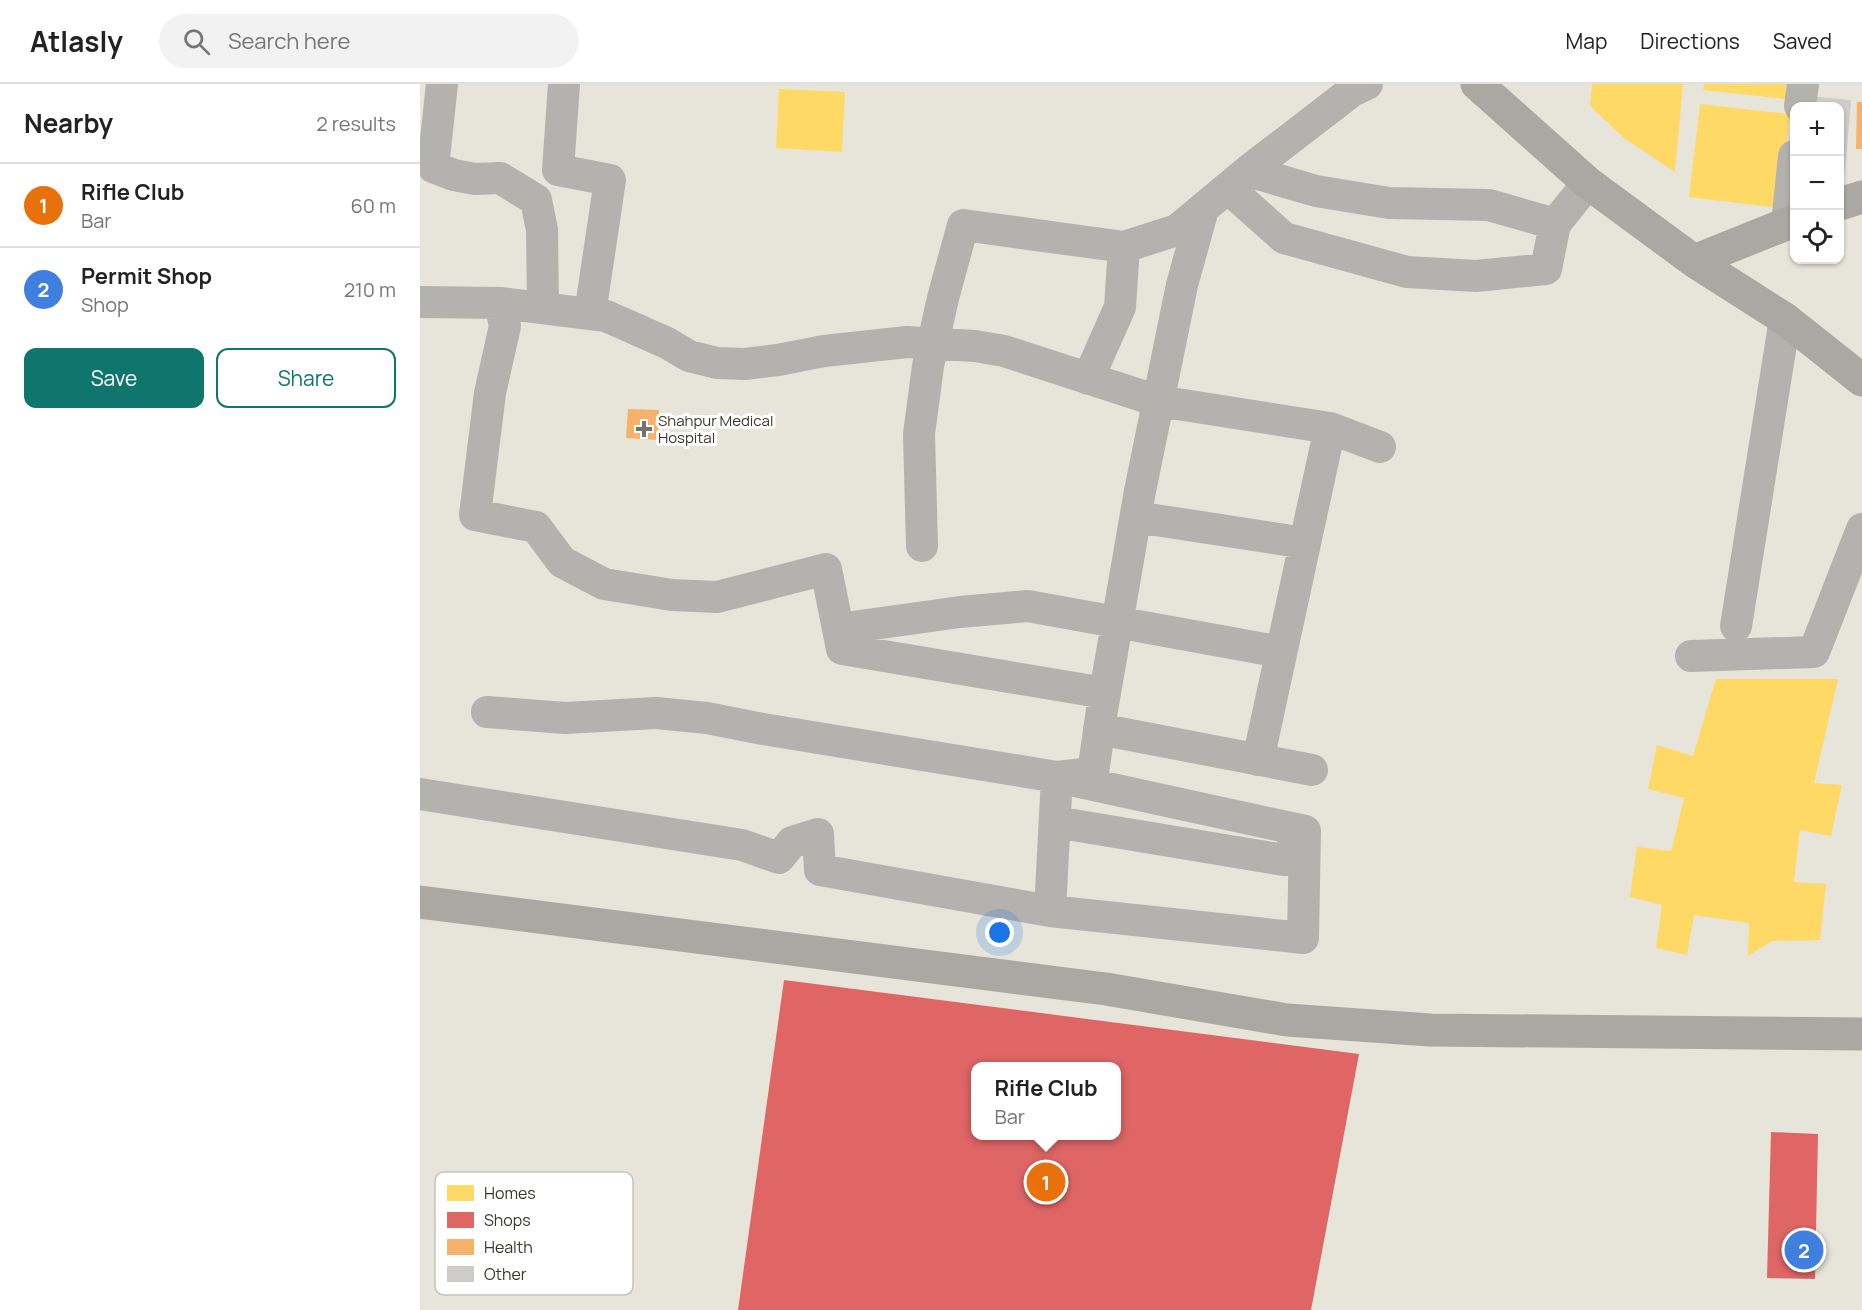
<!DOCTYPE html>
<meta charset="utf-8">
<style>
:root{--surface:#fff;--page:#f2f2f2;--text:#222;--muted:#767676;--line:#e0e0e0;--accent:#0f766e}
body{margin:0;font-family:Manrope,sans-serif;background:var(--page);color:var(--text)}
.controls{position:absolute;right:18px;top:18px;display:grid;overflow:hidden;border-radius:12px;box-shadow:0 2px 4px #0004}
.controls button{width:54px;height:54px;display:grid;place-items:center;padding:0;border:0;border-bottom:2px solid var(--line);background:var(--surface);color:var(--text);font:30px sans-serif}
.you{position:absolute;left:580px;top:849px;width:21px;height:21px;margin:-15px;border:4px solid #fff;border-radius:50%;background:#1a73e8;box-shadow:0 0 0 9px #1a73e833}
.badge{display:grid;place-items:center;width:39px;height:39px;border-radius:50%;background:var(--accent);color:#fff;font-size:20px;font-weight:700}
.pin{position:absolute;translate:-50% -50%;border:3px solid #fff;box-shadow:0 2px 6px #0006}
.popup{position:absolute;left:551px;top:978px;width:150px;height:78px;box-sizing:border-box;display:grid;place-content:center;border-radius:12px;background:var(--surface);filter:drop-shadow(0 2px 4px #0005);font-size:20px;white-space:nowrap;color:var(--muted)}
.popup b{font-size:22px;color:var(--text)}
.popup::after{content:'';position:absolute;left:50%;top:100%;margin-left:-12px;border:12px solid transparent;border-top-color:var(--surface)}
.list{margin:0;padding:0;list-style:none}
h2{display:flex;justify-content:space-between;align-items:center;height:78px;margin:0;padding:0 24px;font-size:26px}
h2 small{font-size:20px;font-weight:400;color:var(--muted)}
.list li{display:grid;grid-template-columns:39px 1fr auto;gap:18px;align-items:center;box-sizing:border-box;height:84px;padding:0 24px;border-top:2px solid var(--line)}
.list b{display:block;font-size:22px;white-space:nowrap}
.list p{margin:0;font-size:20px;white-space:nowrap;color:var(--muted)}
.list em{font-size:20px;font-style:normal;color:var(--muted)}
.actions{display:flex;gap:12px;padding:18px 24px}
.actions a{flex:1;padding:14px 0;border:2px solid var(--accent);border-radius:12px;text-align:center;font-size:21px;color:var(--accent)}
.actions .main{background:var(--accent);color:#fff}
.icon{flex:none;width:33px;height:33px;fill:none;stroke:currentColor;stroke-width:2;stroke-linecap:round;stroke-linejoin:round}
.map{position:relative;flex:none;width:1442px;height:1226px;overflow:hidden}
header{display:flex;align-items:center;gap:36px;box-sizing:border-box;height:84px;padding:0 30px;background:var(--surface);border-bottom:2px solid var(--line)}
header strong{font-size:28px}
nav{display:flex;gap:33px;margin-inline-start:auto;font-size:21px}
.search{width:420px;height:54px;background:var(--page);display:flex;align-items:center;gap:15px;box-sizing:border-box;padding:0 21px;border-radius:33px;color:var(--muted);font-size:22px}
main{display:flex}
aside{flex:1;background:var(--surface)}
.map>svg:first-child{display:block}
</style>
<header>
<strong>Atlasly</strong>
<div class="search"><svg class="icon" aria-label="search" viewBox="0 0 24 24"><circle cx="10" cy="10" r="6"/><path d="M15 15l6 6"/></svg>Search here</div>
<nav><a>Map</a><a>Directions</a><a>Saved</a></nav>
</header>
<main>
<aside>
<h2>Nearby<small>2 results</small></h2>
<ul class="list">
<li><span class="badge" style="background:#e8710a">1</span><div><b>Rifle Club</b><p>Bar</p></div><em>60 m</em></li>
<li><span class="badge" style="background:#3f7fe0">2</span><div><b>Permit Shop</b><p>Shop</p></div><em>210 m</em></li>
</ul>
<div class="actions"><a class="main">Save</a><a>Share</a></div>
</aside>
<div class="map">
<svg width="1442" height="1226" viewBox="0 0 1442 1226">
<rect width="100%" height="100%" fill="#e7e5da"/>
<path fill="#ffd966" d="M1172 0H1263L1255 88 1204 54 1170 22Z
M1284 0H1375L1373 16 1283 6Z
M359 5 425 8 422 68 356 64Z
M1280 20 1370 30 1359 124 1269 113Z
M1296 595H1418L1394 699 1422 701 1411 752 1380 746 1374 798 1406 800 1400 856 1352 857 1328 872 1329 839 1274 831 1267 871 1236 864 1242 821 1210 813 1217 763 1251 767 1264 714 1228 705 1237 661 1273 672Z"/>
<path fill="#e06666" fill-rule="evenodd" d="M364 896 939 970 891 1226H318ZM556 982H696V1052H556Z
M1351 1048 1398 1050 1395 1195 1347 1194Z"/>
<path fill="#f6b26b" d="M1437 18H1442V65H1436Z
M208 325 239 326 238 356 206 354Z"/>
<path fill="#cdcccb" d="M1389 12 1431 16 1425 89 1420 91V22H1388Z"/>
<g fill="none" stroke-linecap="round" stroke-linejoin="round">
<path stroke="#b4b2ae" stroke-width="32" d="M22 0 13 83 34 91 55 95 80 94 116 116 122 146 123 224
M144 0 138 86 190 96 170 230
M1380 22 1383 0
M828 87 896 107 969 119 1069 121 1135 140
M808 104 864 154 987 188 1056 192 1126 185 1135 140 1168 99
M783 125 762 201 720 407 682 626 673 689 637 693 630 827 883 854 885 747
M1367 140 1374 72
M0 218 80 219 186 232 247 259 269 272 297 279 325 280 358 276 404 267 487 258 555 262 584 267 738 317 910 344 838 676
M80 219 85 242 70 309 55 431 116 443 142 478 184 500 252 511 297 513 406 485 422 565 685 609
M668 295 700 223 704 163
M910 344 960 363
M716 433 885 459
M502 462 499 350 508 282 523 214 543 141 704 163 757 146 828 87 932 7 947 0
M1316 542 1365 235
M418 545 540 528 608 522 861 568
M1271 572 1394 568 1442 445
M67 628 145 634 236 629 287 634 343 645 637 693 885 747
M679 645 892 686
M0 710 322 761 359 774 372 758 398 750 400 786 630 827
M635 738 864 776 885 747"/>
<path stroke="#aaa8a3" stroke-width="33" d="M1057 0 1168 99 1274 177 1365 235 1442 296
M1420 120 1442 113
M1274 177 1374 137
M0 818 686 905 867 936 1010 946 1442 950"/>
</g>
<path fill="#75746a" stroke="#fff" stroke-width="2" d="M221 336h6v6h6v6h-6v6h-6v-6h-6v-6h6z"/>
<g text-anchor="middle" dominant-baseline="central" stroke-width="6" stroke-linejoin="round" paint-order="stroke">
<g font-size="15" fill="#38372e" stroke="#fff" text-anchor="start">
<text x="238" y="336">Shahpur Medical<tspan x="238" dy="17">Hospital</tspan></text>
</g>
</g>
<rect x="15" y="1088" width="198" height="123" rx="9" fill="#fff" stroke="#c3c3c0" stroke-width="1.5"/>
<rect x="27" y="1101" width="27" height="16" fill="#ffd966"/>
<rect x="27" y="1128" width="27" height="16" fill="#e06666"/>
<rect x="27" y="1155" width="27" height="16" fill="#f6b26b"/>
<rect x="27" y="1182" width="27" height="16" fill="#cdcccb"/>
<g font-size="16" fill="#38372e">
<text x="64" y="1115">Homes</text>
<text x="64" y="1142">Shops</text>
<text x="64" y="1169">Health</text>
<text x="64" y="1196">Other</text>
</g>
</svg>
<div class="controls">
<button>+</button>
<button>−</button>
<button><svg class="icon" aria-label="locate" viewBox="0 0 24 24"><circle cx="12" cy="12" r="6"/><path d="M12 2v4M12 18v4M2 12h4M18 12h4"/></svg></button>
</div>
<div class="you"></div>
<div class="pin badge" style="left:626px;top:1098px;background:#e8710a">1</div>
<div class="popup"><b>Rifle Club</b>Bar</div>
<div class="pin badge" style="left:1384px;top:1166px;background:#3f7fe0">2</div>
</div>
</main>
